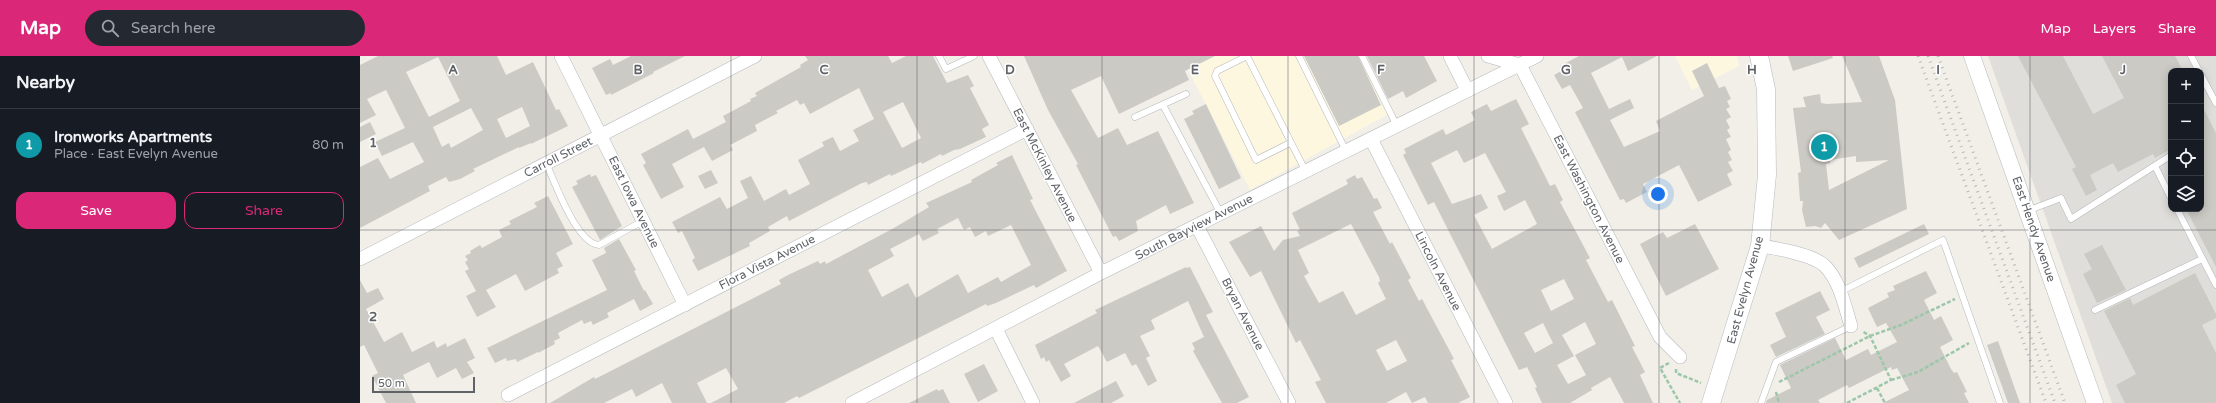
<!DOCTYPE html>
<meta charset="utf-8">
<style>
:root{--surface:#171b24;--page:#242831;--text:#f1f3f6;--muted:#9ea1a6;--line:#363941;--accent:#db2777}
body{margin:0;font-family:"Varela Round",sans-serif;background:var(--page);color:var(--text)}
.controls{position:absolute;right:12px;top:12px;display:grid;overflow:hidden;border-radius:8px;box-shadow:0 2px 10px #0003}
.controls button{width:36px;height:36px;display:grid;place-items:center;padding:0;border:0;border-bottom:1px solid var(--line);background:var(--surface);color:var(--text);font:20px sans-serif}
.scale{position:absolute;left:12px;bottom:10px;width:103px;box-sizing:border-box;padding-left:4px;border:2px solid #5f6368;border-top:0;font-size:11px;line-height:14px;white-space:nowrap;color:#5f6368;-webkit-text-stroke:3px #fff;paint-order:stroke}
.you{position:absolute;left:1298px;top:138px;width:14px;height:14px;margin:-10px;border:3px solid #fff;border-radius:50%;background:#1a73e8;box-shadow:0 0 0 6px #1a73e833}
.badge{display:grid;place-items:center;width:26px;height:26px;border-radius:50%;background:var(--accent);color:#fff;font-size:13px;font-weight:700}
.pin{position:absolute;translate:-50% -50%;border:2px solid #fff;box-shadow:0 1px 4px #0006}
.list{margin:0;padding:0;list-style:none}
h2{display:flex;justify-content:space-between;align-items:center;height:52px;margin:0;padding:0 16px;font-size:17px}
h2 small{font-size:13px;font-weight:400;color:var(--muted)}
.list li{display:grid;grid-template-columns:26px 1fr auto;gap:12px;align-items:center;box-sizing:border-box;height:72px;padding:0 16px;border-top:1px solid var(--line)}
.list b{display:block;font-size:15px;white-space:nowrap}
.list p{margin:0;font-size:13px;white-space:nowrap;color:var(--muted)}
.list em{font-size:13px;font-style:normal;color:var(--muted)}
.actions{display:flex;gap:8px;padding:12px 16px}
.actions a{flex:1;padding:9px 0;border:1px solid var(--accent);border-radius:12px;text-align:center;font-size:14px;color:var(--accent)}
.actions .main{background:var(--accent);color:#fff}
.icon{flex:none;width:22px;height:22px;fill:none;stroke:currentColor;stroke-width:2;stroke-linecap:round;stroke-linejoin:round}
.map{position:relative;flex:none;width:1856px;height:347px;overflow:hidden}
header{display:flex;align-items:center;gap:24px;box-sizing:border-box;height:56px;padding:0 20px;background:var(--accent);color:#fff}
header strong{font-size:19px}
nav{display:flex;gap:22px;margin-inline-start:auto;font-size:14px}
.search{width:280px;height:36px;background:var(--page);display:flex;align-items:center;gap:10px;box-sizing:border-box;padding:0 14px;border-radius:22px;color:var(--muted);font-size:15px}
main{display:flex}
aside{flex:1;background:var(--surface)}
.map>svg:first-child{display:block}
</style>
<header>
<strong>Map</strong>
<div class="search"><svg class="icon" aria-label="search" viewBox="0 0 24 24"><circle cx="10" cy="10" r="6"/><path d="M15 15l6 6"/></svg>Search here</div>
<nav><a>Map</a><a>Layers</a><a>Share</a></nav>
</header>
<main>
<aside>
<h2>Nearby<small></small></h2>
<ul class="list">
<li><span class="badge" style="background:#0f9aa8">1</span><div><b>Ironworks Apartments</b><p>Place · East Evelyn Avenue</p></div><em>80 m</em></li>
</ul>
<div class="actions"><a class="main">Save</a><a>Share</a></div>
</aside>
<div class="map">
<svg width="1856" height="347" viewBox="0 0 1856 347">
<rect width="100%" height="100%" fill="#f1efe8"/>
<path fill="#fef7e0" d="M821 0H1005L1034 55 890 134Z
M1315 0H1377L1379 10 1332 34Z"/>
<path fill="#e0deda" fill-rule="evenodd" d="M1628 0H1856V347H1752ZM1811 15H1841V153H1811Z"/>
<path fill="#cccac5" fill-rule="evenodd" d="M18 0H137L146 19 173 6 196 54 199 53 208 70 171 88V87L159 92V91L113 113 115 115 100 123 89 126 86 121 68 130 70 135 0 172V111L18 102 30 123 64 106 53 86 22 100 15 86 45 72 26 34 7 43 16 59 0 67V9ZM78 1 100 45 69 61 46 16ZM162 51 170 70 146 82 137 63ZM111 52 123 74 91 92 89 87 82 91 73 71Z
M271 0H325L293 16 294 17 251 39V37L246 39 232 12 250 3 253 9Z
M445 0H528L532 7 546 0H573L587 27 608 19 614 30 610 32 629 69 622 73 626 81 600 93 594 94 582 100 581 98 562 108 561 106 531 120 530 118 508 129 507 126 502 127 429 165 427 160 408 171 410 175 389 187 390 190 338 215 332 204 335 202 322 175 318 177 312 166 360 141 367 153 388 142 380 125 391 120 404 145 426 133 429 139 450 128 438 104 464 90 462 86 473 81 480 95 499 85 493 74 514 63 499 32 450 58 444 47 440 49 437 44 416 55 418 57 395 69 397 75 370 89 373 94 352 105 344 91 312 108 324 131 301 143 283 109 286 107 281 98 328 73 333 83 366 66 363 60 391 45 390 43 397 40 395 37 441 11 440 9 448 4ZM543 46 561 82 542 92 523 56Z
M664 0H855L825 15 829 24 759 58 741 20 711 34 738 82 758 72 767 89 798 75 834 147 810 158 806 149 776 165 778 175 759 185 756 180 753 181 716 109 718 108 688 54Z
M944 0H998L1021 49 979 70Z
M1007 0H1064L1077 25 1046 42 1043 35 1028 43Z
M1219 0H1297L1268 15 1262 1 1231 17 1249 53 1270 43 1274 52 1250 64 1264 91 1300 75 1296 65 1344 40 1332 15 1347 7 1359 32 1365 30 1371 43 1367 45 1370 51 1366 53 1371 61 1366 64 1370 72 1367 74 1371 81 1366 83 1371 94 1368 96 1372 104 1368 106 1373 115 1367 118 1372 129 1338 146 1319 109 1283 128 1287 136 1266 147 1264 143 1260 144 1215 56 1223 52 1210 29 1202 33 1194 19 1203 14 1200 10Z
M1428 0H1472L1473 2 1433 15Z
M1482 0H1519L1535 44 1547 153 1479 184 1465 167 1461 172 1455 170 1446 171 1442 154 1443 145H1440L1438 117 1441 116 1433 52 1446 51 1443 41 1460 38 1461 47 1467 48 1502 46ZM1496 100V106L1529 104 1469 134 1466 108 1470 107V104Z
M1658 0H1703L1733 58 1764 42 1742 0H1815L1823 15H1811V93L1795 102 1793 98 1758 116 1753 107 1730 119 1737 134 1726 140 1712 113 1716 111Z
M1156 43 1169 68 1161 72 1190 130 1195 128 1203 144 1200 146 1230 202 1226 204 1248 246 1252 244 1275 290 1272 291 1285 316 1280 319 1293 347H1264L1250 321 1231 332 1232 334 1210 347H1182L1175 332 1177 331 1167 311 1159 314 1074 146 1068 149 1043 99 1046 97 1044 93 1083 73 1086 79 1115 64 1111 56 1127 48 1131 55ZM1097 94 1104 107 1125 97 1146 136 1137 140 1144 155 1165 144 1177 168 1132 193 1114 159 1128 152 1121 138 1092 148 1071 107ZM1204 223 1214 243 1191 255 1181 234ZM1225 266 1236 288 1215 299 1226 319 1208 328 1197 309 1214 300 1202 279ZM1183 267 1193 287 1175 297 1164 277Z
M846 48 881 122 859 133 824 63 834 58 832 55Z
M1841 48 1856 77V211L1826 153H1841Z
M10 66 16 78 0 86V71Z
M652 99 673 143 670 144 707 215 701 218 676 232 674 229 636 247 627 250 626 248 439 342 437 340 424 347H351L378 333 366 312 337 327 347 347H312L302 327 276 341 272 333 244 347H190L234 321 235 323 421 228 419 224 428 219 458 205 460 208 465 205 466 208 534 172 569 151 566 147 612 126 611 124 638 109 636 107ZM598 162 604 174 610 171 615 181 626 175 628 180 651 169 671 209 641 226 638 221 608 237 598 218 556 242 548 227 522 241 508 214 534 200 530 193 559 178 563 185 579 177 577 173Z
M351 114 358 127 345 133 338 120Z
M230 118 231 121 236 119 262 170 240 184 212 131 218 128 216 125Z
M995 119 997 123 1002 121 1014 143 1017 142 1022 152 1013 156 1030 188 1032 186 1051 222 1048 224 1059 245 1062 243 1094 303 1091 304 1110 341 1098 347H1068L1065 341 1052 347 1046 336 1026 347H966L955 326 961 324 940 284 936 287 901 215 890 221 869 186 901 170 914 195 923 184 940 180 937 175 940 174 932 157 988 128 986 124ZM991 168 1019 221 1020 225 1018 227 1026 243 996 259 983 235 959 247 944 220 949 217 938 194ZM1036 284 1047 305 1027 315 1016 294Z
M188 140 213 188 196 197 203 210 197 213 199 217 165 235 156 218 126 234 136 251 117 261 106 240 116 235 105 215 109 213 105 206 108 204 105 200 111 197 110 195 120 189 122 192 142 181 139 174 151 168 149 165 177 151 174 147Z
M1335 168 1359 213 1306 240 1280 188 1303 176 1307 182Z
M1564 168 1569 178 1499 212 1494 202Z
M259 183 276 214 274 215 284 235 285 234 293 248 280 255 274 243 247 257 249 261 233 269 231 265 224 268 222 264 198 277 200 282 194 285 195 288 178 297V296L157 306 156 303 147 305 146 302 135 307 127 292 247 234 232 204 246 197 244 192Z
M1742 189 1766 234 1737 247 1723 218 1732 213 1724 198Z
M826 211V212L830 211 853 256 846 259 889 341 877 347H862L833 295 835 293 832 287 844 281 828 245 791 264 795 273 780 280 790 300 786 302 797 325 788 330 776 308 772 310 765 297 747 306 738 290 704 308 711 320 701 326 689 304 686 306 684 301 681 303 675 289 737 257 735 254Z
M1566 215 1577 237 1564 244 1574 264 1581 260 1593 284 1580 291 1591 313 1594 317 1597 316 1607 336 1604 337 1609 347H1523L1549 334 1537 312 1532 314 1531 311 1489 332 1487 329 1458 344 1460 347H1406L1407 344 1431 332 1420 309 1475 282 1486 304 1508 293 1511 299 1537 286 1526 267 1517 271 1508 252 1529 241 1527 237 1535 234 1533 230Z
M1835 217 1856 258V262L1842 269 1856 297V347H1765L1756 329 1776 318 1744 255 1770 242 1773 249Z
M0 224 7 237 18 232 24 243 6 253 24 286 42 276 52 296 74 285 77 292 86 287 87 291 105 282 115 302 107 306 114 317 102 323 96 312 77 322 69 306 43 319 56 347H26L12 320 18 317 4 289 0 291Z
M1460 235 1470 254 1456 261 1465 278 1416 301 1410 289 1426 281 1415 257Z
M1638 285 1660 347H1648L1627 289Z
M624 308 638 335 618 346 604 318Z
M756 325 764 340 751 347H714Z
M577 333 578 335 583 333 590 347H549Z"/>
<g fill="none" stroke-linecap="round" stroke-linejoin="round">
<defs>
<path id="service" d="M579 0 586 13 614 0
M939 0 986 95
M1002 0 1037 70
M1831 0 1839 15
M1841 19 1856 47
M803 49 861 158
M775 61 826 38
M930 87 896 104 855 20 857 15 887 0 946 116
M186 107C195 126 216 187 239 189L283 165
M1795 110 1811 142
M1817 153 1856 229
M1667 155 1701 142 1711 163 1810 100
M1480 236 1583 184 1640 347
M1735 254 1842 203
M1401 347 1416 306 1491 270"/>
<path id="minor" d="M201 0 325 249
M629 0 741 217
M1090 0 1107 34
M1128 0 1160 9 1300 281 1320 301
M1011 83 1146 347
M837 170 929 347
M1400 190C1416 192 1454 199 1465 210 1480 225 1485 251 1491 270
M0 203 395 0
M636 273 673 347
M148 339 667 73
M492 347 741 217 1177 0"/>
<path id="tertiary" d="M1612 0 1735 347"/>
<path id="secondary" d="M1351 347 1400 190 1407 119 1406 33 1399 0"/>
</defs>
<use href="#service" stroke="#b5b8bc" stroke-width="7"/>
<use href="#minor" stroke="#b5b8bc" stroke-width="14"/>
<use href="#tertiary" stroke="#b5b8bc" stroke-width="17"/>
<use href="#secondary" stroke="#b6babf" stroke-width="19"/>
<path stroke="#9cc7a9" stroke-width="2.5" stroke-dasharray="4 2" stroke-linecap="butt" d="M1309 307 1300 312 1320 347
M1316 313V317L1341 327
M1531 324 1558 316 1609 287
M1419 326 1510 280 1541 269 1595 243
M1517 332 1525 347
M1416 336 1419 347
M1487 347 1531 324 1510 280 1502 275"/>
<use href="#service" stroke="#fff" stroke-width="6"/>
<use href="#minor" stroke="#fff" stroke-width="13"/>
<use href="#tertiary" stroke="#fff" stroke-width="16"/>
<use href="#secondary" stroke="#fff" stroke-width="18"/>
<path stroke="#b6b7b8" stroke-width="3" stroke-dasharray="1 5" stroke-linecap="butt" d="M1558 0 1686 347
M1568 0 1695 347
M1578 0 1705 347"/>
</g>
<path fill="none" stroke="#5f6368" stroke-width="1" stroke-opacity="0.55" d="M186 0V347M371 0V347M557 0V347M742 0V347M928 0V347M1114 0V347M1299 0V347M1485 0V347M1670 0V347M0 174H1856"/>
<g text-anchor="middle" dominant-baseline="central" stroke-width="3" stroke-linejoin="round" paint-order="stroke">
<g font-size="12" fill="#5f6368" stroke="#fff">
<text transform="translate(198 101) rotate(-27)">Carroll Street</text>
<text transform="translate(685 109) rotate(63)">East McKinley Avenue</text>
<text transform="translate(1229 143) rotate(63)">East Washington Avenue</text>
<text transform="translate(274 146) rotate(64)">East Iowa Avenue</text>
<text transform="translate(834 171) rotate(-27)">South Bayview Avenue</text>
<text transform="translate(1674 173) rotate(71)">East Hendy Avenue</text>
<text transform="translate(407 206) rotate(-27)">Flora Vista Avenue</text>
<text transform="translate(1078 215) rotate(63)">Lincoln Avenue</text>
<text transform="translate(1385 234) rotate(-75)">East Evelyn Avenue</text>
<text transform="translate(883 258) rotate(63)">Bryan Avenue</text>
</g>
</g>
<g font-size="13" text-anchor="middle" font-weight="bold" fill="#5f6368" stroke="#fff" stroke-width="3" stroke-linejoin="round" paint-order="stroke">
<text x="93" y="18">A</text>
<text x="278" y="18">B</text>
<text x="464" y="18">C</text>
<text x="650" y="18">D</text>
<text x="835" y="18">E</text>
<text x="1021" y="18">F</text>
<text x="1206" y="18">G</text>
<text x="1392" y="18">H</text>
<text x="1578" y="18">I</text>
<text x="1763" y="18">J</text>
<text x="13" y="91">1</text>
<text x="13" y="265">2</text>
</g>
</svg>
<div class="controls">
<button>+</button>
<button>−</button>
<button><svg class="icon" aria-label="locate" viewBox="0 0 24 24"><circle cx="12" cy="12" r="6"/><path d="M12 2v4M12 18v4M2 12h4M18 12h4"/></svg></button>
<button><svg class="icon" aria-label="layers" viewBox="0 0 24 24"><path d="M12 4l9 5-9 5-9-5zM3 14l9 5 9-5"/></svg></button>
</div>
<div class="scale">50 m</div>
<div class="you"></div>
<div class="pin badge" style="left:1464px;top:91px;background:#0f9aa8">1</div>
</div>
</main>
